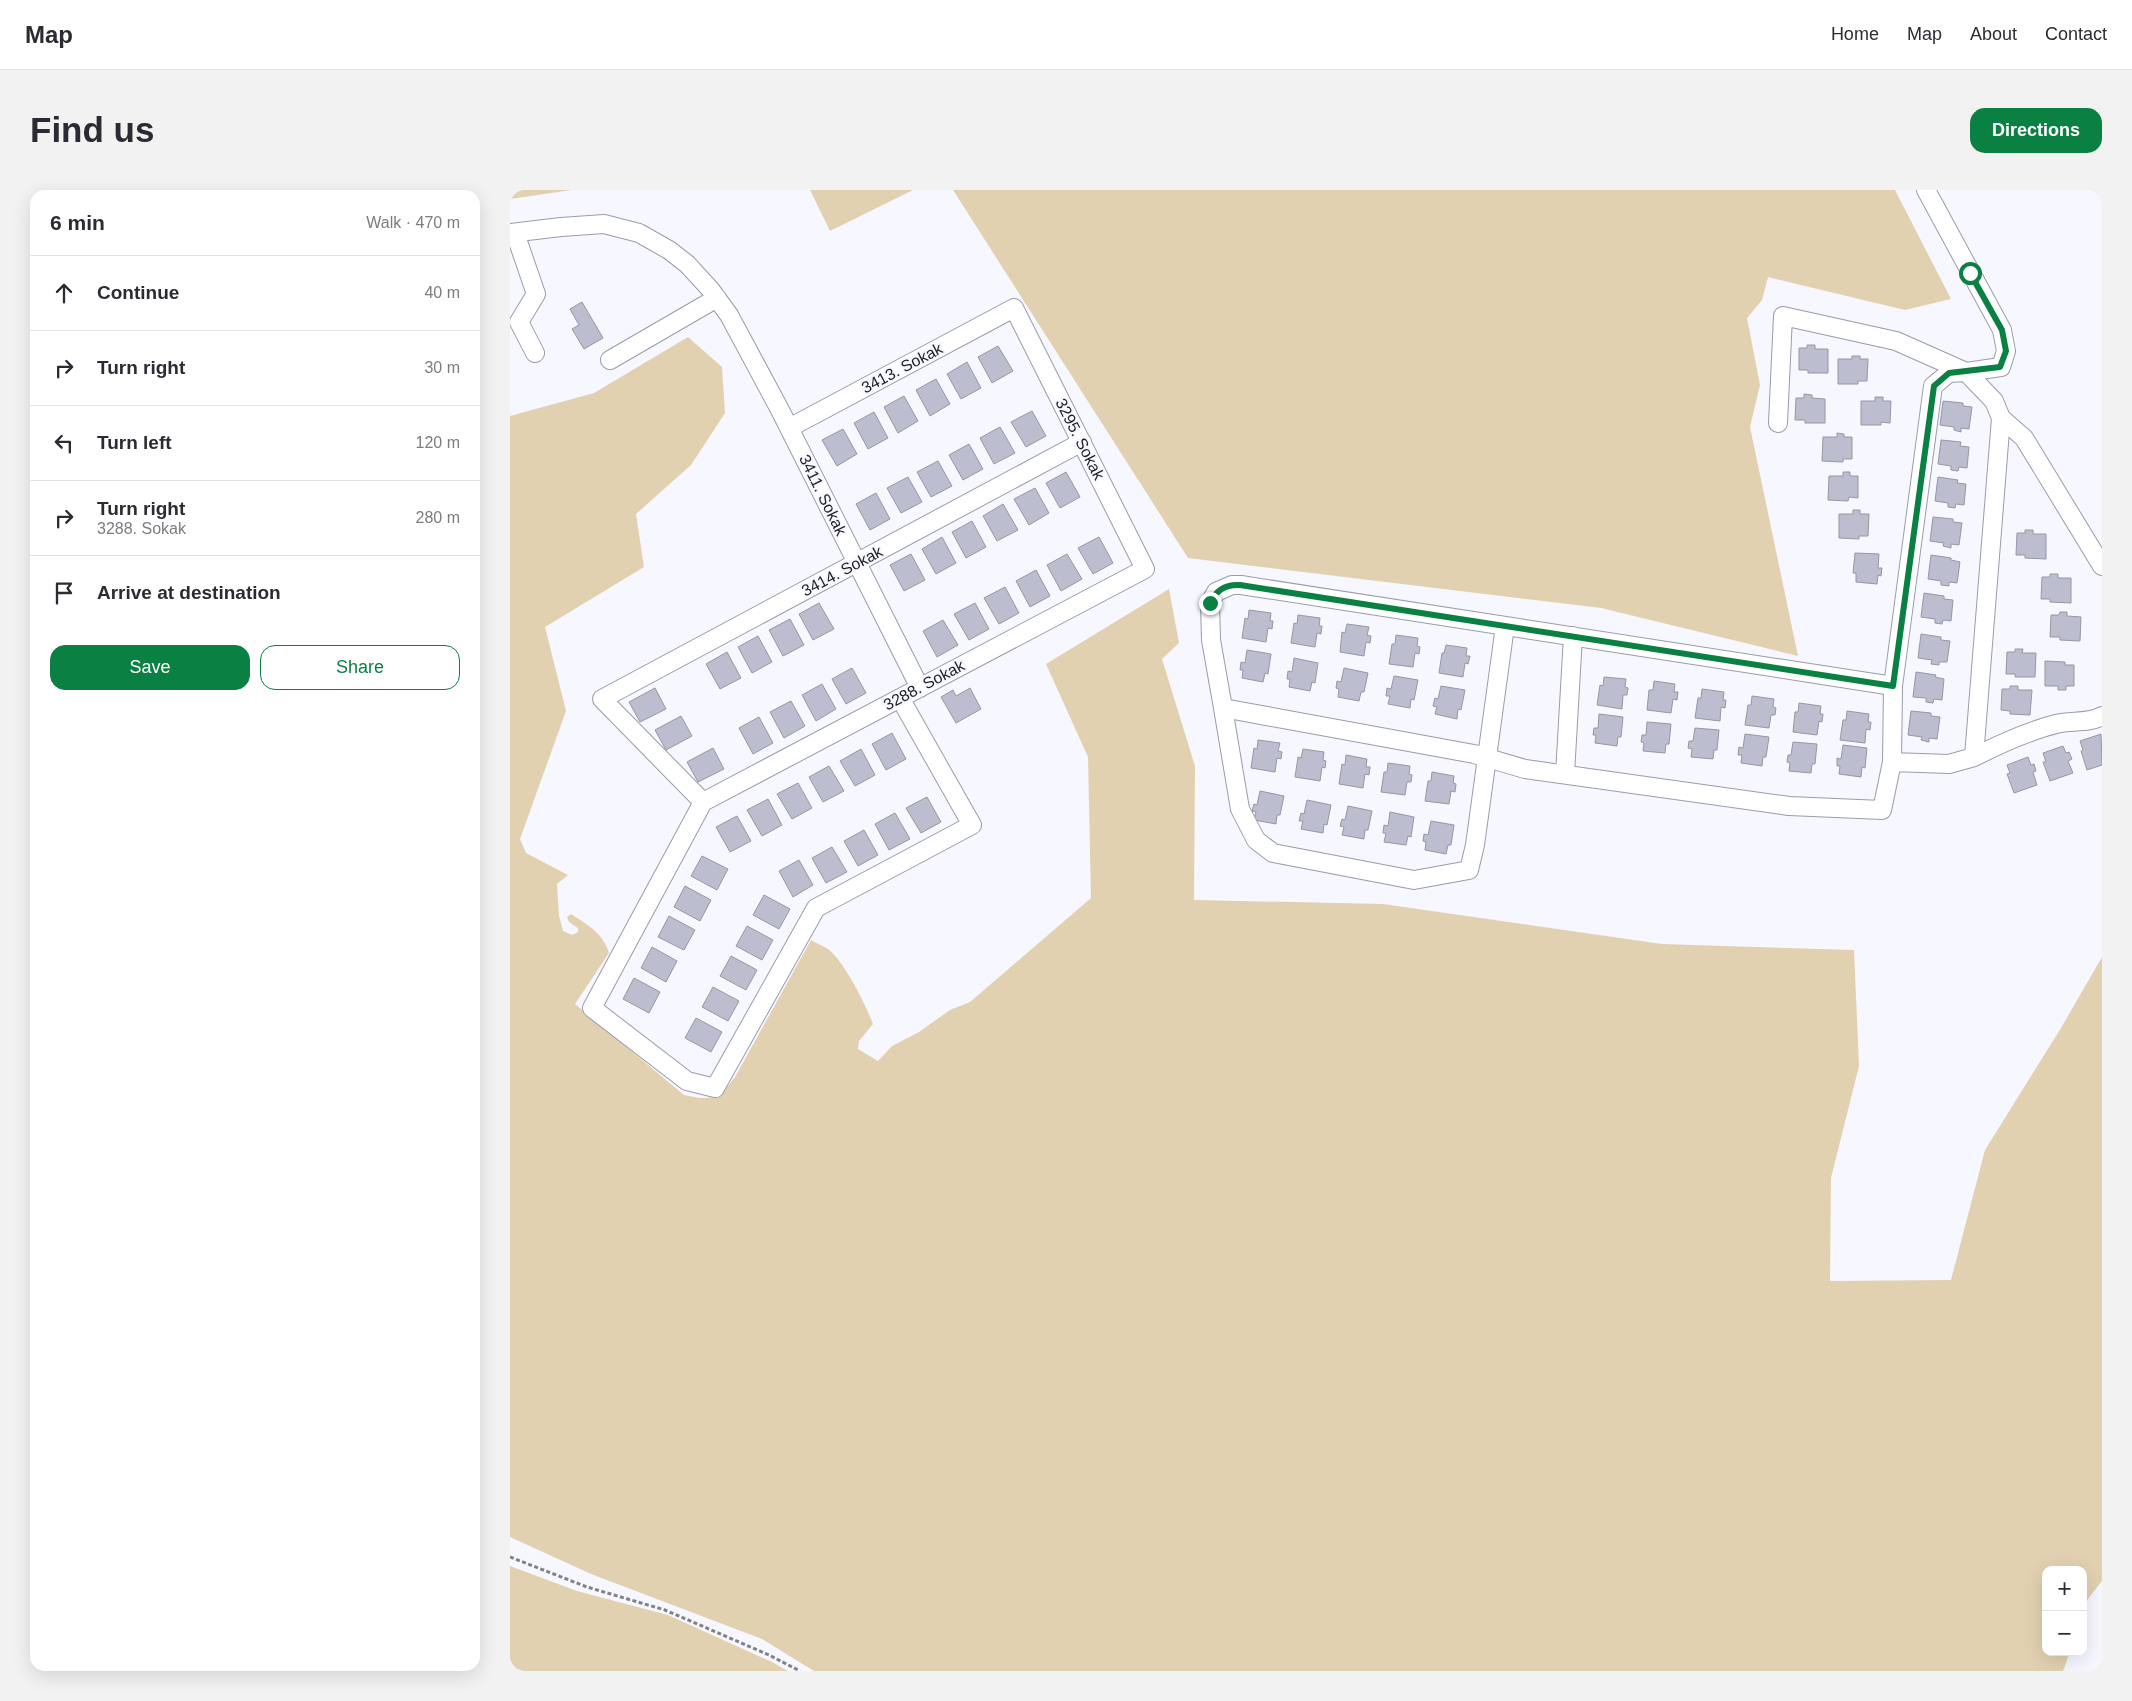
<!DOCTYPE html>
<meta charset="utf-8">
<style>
:root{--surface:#fff;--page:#f2f2f3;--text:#2b2b33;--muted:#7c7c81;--line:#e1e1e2;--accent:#0b8043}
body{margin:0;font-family:Arial,sans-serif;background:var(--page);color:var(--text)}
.controls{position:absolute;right:15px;bottom:15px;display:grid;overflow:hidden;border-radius:10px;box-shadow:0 5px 20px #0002}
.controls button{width:45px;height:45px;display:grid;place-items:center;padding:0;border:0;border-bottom:1px solid var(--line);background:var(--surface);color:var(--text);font:25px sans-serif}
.stop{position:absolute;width:15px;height:15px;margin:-11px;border:4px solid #0b8043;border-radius:50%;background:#fff}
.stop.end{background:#0b8043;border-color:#fff;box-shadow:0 1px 5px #0008}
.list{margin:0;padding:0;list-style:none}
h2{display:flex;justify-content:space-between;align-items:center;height:65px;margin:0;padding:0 20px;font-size:21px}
h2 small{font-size:16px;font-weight:400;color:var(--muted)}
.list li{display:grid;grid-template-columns:32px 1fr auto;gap:15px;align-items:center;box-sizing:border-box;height:75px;padding:0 20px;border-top:1px solid var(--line)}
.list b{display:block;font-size:19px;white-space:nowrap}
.list p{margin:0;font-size:16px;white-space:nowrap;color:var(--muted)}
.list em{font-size:16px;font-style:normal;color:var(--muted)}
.actions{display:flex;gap:10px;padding:15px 20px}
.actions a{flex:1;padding:11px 0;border:1px solid var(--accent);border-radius:15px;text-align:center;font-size:18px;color:var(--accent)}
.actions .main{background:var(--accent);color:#fff}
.icon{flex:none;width:28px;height:28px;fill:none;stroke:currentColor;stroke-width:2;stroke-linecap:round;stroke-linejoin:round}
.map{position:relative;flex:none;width:1592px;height:1481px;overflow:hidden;border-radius:15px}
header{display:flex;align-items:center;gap:30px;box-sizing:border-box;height:70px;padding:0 25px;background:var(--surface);border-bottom:1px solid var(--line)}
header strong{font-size:24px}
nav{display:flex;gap:28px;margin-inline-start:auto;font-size:18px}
.intro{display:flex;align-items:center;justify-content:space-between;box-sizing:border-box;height:120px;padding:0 30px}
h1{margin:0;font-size:35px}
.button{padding:12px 22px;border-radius:15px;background:var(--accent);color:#fff;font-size:18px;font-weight:700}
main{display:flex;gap:30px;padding:0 30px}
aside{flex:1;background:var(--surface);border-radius:15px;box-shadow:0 5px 20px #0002}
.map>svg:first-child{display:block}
</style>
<header>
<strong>Map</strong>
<nav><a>Home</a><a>Map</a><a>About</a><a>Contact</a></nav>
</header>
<div class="intro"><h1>Find us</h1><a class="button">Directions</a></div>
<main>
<aside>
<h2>6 min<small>Walk · 470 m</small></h2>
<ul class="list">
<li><svg class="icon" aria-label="ahead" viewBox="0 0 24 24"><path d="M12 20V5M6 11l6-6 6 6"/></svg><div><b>Continue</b></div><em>40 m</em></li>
<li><svg class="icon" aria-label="right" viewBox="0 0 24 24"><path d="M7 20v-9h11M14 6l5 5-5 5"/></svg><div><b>Turn right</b></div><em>30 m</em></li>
<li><svg class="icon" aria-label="left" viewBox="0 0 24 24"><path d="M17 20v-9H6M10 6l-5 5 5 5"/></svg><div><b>Turn left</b></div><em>120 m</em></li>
<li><svg class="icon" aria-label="right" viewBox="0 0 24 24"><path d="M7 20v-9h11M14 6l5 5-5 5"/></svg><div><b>Turn right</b><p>3288. Sokak</p></div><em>280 m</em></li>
<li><svg class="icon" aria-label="arrive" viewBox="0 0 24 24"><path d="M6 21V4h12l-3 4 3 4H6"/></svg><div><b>Arrive at destination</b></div></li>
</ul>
<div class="actions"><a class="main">Save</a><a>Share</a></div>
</aside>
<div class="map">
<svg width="1592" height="1481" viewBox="0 0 1592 1481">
<rect width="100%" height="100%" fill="#f7f7ff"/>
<path fill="#e1d1b1" d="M0 0H62L0 9Z
M300 0H403L320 41Z
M443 0H1385L1441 109 1395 120 1258 87 1252 110 1237 128 1250 195 1240 237 1288 466 1091 418 678 368Z
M178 147 212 177 215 223 181 275 126 324 134 377 35 437 56 521 10 649 16 663 58 685 47 694 49 726 53 741 62 745 68 742V738L59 732 57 727 61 724C78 735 93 743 99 763L65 814 174 905C201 911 208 910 225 887L301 750C306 753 313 756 318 759 334 771 356 815 363 834L349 851 348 859 368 871 382 856 409 842 440 820 460 812 581 708 578 567 536 474 659 399 669 453 652 469 685 576 684 710 873 714 1152 754 1344 760 1349 876 1321 988 1320 1091 1441 1090 1475 960 1551 838 1592 767V1391L1578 1409 1573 1422V1380H1536V1462H1560L1553 1481H304L252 1449 81 1384 0 1347V226L84 203Z
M0 1376 67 1401 158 1425 262 1472 278 1481H0Z"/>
<path fill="#bcbdcf" stroke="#9596a7" d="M72 112 93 148 74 159 62 139 69 135 60 119Z
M1297 155H1305V159H1318V183H1298V180H1289V158H1297Z
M488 156 503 181 482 193 468 167Z
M1342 166H1350V169H1358L1357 191H1348V194H1328V169H1342Z
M457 172 471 198 451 209 437 184Z
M426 189 440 214 420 226 406 200Z
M1294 204 1302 205V208L1315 209V233H1295V230H1285L1286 208H1294Z
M394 206 408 231 388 243 374 217Z
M1365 207H1373V211H1381L1380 233 1371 232V235H1351V211H1365Z
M1433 211 1453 213V216L1462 217 1459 239 1451 238V242L1444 240V237L1430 235Z
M522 221 536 246 516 257 501 232Z
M364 222 378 248 358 259 344 233Z
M490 237 505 263 484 274 470 248Z
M333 239 347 264 327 276 312 250Z
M1327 243 1334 244V247H1342V269H1333V272L1312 271 1313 247H1327Z
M1431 250 1451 252 1450 256 1459 257 1457 278 1449 277 1448 281 1441 280V276L1428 274Z
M459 254 473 279 453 290 439 265Z
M428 271 442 296 421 307 407 282Z
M556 282 570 307 550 318 536 293Z
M1333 282H1340V286H1348V308L1339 307 1338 311 1318 310 1319 286H1333Z
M398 287 412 312 391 323 377 298Z
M1428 287 1448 290 1447 293 1456 294 1454 315 1446 314 1445 318 1438 317V313L1425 311Z
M525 298 539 323 519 335 504 309Z
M366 303 380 329 360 340 346 314Z
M493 314 508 340 487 351 473 326Z
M1343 320H1350V324H1359L1358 346H1349V349L1329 348V324H1343Z
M1423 327 1443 329V332L1452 333 1449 355 1441 354V358L1433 356 1434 353 1420 351Z
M462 331 476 357 456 368 442 342Z
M1515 340H1523V344H1536V369L1515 368V365H1506L1507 343H1515Z
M432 347 446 373 426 384 412 359Z
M589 347 603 373 583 384 568 358Z
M1345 363 1369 364 1368 378H1372L1371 386 1368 385 1367 394 1346 392V383H1343Z
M401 364 415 390 394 401 380 375Z
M557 364 572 389 551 401 537 375Z
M1421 365 1441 368V370L1450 372 1447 393 1439 392V396L1431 395V391L1418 389Z
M526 380 540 406 520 417 506 391Z
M1540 384H1548V388H1561V413L1540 412V409H1531L1532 387H1540Z
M495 397 509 423 489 434 474 408Z
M1414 403 1434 406V409L1443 410 1441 431 1433 430 1432 434 1425 433V429L1411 427Z
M309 413 324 439 303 450 289 424Z
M465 413 479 439 459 450 444 424Z
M739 420 761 423 760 431H763L762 439 758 438 756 452 732 448 735 428 738 429Z
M1550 422H1557V426L1571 427 1570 451 1550 450V447H1540L1541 425H1549Z
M788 425 810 428 809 436H812L811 444 807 443 805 457 781 453 784 433 787 434Z
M280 429 294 455 273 466 259 440Z
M433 430 448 455 427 467 413 441Z
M837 434 859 437 857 445 861 446 860 453 856 452 854 466 830 462 832 442 835 443Z
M1411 444 1431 447V450L1440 451 1437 472H1429V475L1421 474 1422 470 1408 468Z
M886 445 908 448 907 456 910 457 909 464 905 463 903 477 879 474 882 454H885Z
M248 446 262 472 242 483 228 457Z
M936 455 957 458 956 466H960L958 474 955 473 953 487 929 483 932 463H934Z
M1505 459H1513L1512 463H1526L1525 487H1505V484H1496L1497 462H1505Z
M737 460 761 464 758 484 755 483 753 492 732 488 733 480H730L731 472 735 473Z
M217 462 231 488 210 499 196 474Z
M784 468 808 473 805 493 802 492 800 501 779 497 780 489H777L778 481 782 482Z
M1535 471 1555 472V475H1564V496H1556V500H1548V496H1535Z
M342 478 356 503 336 514 322 489Z
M834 478 858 483 854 502H851L849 511 828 507 829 499 826 498 827 491 831 492Z
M1406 482 1426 485 1425 487 1434 489 1432 510 1424 509 1423 513 1416 512V508L1403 507Z
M884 486 908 490 904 510 901 509 900 518 878 514 880 506H876L877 498 881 499Z
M1094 487 1116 489 1115 497 1118 498 1117 505H1113L1112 519 1087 515 1090 495 1093 496Z
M1144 491 1165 494 1164 502H1168L1167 510 1163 509 1161 523 1137 520 1139 500H1143Z
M312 494 326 519 306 531 292 505Z
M931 496 955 500 951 520 948 519 947 529 925 524 927 517 923 516 925 508 928 509Z
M1500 496H1508V500H1522L1520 525 1500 524V521L1491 520 1492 499H1500Z
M145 498 156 519 130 532 119 512Z
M460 498 471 519 446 533 431 507 443 500 446 506Z
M1192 499 1214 502 1213 510H1216L1215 518 1211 517 1210 531 1185 528 1188 508H1191Z
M1242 506 1264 509 1263 517 1266 518 1265 525H1261L1259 538 1235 535 1238 515H1241Z
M281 511 295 536 274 548 260 522Z
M1289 513 1311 516 1310 524H1313L1312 532 1309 531 1307 545 1283 542 1285 522H1288Z
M1337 521 1359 524 1358 532H1361L1360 540 1356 539 1355 553 1330 550 1333 530H1336Z
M1401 521 1421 523V526L1430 527 1427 549 1419 548V552L1411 550 1412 547 1398 545Z
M1089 524 1113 527 1111 547H1108L1107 556 1085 553 1086 545H1083L1084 538H1088Z
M171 526 182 546 156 560 145 540Z
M249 527 263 553 243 564 229 538Z
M1137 532 1161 534 1159 554H1156L1155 563 1133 561 1134 553 1131 552 1132 545H1136Z
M1185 538 1209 540 1207 560H1204L1203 569 1181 567 1182 559 1178 558 1179 551H1183Z
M382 543 396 569 376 580 362 554Z
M1235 544 1259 547 1256 567H1253L1252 576 1231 573 1232 565H1228L1229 557 1233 558Z
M1591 544 1592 575 1577 580 1571 561 1573 560 1570 551Z
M748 550 770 553 768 561 772 562 771 569 767 568 765 582 741 578 744 558 747 559Z
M1283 552 1307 554 1305 574H1302L1301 583 1279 581 1280 573 1277 572 1278 565H1281Z
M1333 555 1357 558 1355 578 1352 577 1351 587 1329 584 1330 576H1327V568L1331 569Z
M1553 556 1556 563 1559 562 1562 569 1558 571 1563 583 1540 591 1533 572H1536L1533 563Z
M203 558 214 579 188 592 177 572Z
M351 559 365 585 345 596 330 571Z
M793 559 814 562 813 570 816 571 815 578 812 577 810 591 785 587 788 567 791 568Z
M836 565 857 569 856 577H860L859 585 855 584 853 598 829 594 832 574 835 575Z
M1518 567 1521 575 1524 574 1526 581 1523 582 1527 595 1504 603 1497 584 1500 583 1497 575Z
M878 573 900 576 899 584 902 585 901 592H897L895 605 871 602 874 582H877Z
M319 576 334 601 313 612 299 587Z
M922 582 944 586 943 593 946 594 945 602 941 601 939 614 915 611 918 591H921Z
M288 593 302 618 282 629 267 604Z
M750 601 774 606 770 625H767L766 634 744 630 746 622 742 621 744 614 747 615Z
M417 607 431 632 411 643 396 618Z
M258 609 272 635 252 646 237 620Z
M797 610 821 615 817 635 814 634 813 643 791 639 793 631H789L791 623 794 624Z
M838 616 862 621 858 640H855L854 649 832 645 834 637 830 636 832 629 835 630Z
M880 622 904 627 901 647 898 646 896 655 874 652 876 643H873L874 635 878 636Z
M385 623 400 649 379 660 365 634Z
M227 626 241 651 220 662 206 637Z
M921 631 944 635 941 655H938L936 664 915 660 916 652 913 651 914 644 918 645Z
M354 640 368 665 348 676 334 651Z
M322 657 337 682 316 693 302 668Z
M192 666 218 679 207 700 181 686Z
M289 670 303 695 283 707 269 681Z
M175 696 201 710 190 731 164 717Z
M254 705 280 719 269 739 243 725Z
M159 726 185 740 174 760 148 747Z
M237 736 263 750 252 770 226 756Z
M142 757 167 771 156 792 131 778Z
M221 766 247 780 236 800 210 786Z
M124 788 150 802 139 823 113 809Z
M203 797 229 811 218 831 192 817Z
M186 828 212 842 201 862 175 848Z"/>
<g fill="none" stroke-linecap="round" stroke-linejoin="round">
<defs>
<path id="street" d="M0 43 51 37 94 34 129 43 159 60 177 74 200 99 219 125 270 220 410 498
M5 43 26 104 9 132 25 163
M100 170 207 108
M1491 228 1514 248 1592 376
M1268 233 1273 126 1386 151 1456 182 1484 211 1491 228 1464 567C1490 554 1518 541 1546 534 1561 530 1578 534 1592 526
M1383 496 731 395H722L706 402 700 413 701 450 713 518 964 564 1015 579 1279 616 1372 620 1382 572 1439 574 1464 567
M713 518 730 619 746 650 763 663 904 690 959 680 965 655 995 436
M1382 572 1383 496 1423 196 1439 183 1456 182 1491 177 1496 161 1492 140 1416 0
M1055 584 1063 446
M193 612 635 379 504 118 279 238
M193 612 82 818 177 891 205 898 306 718 462 635 390 508
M193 612 92 509 572 252"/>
</defs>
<use href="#street" stroke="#9a9bac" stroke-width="20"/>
<path stroke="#818188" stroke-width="3" stroke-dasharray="4 2.5" stroke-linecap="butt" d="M0 1367 77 1397 155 1420 259 1465 290 1481"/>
<use href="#street" stroke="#fff" stroke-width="18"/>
</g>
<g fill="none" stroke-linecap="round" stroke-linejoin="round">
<path stroke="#0b8043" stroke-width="6" d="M700 413C706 400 716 394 730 395L1383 496 1424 196 1439 183 1490 177 1496 161 1492 140 1460 83"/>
</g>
<g text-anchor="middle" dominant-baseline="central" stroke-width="4.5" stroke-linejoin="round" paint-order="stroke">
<g font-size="16" fill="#1d1d23" stroke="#f7f7ff">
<text transform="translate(392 178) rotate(-28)">3413. Sokak</text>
<text transform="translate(570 249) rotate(63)">3295. Sokak</text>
<text transform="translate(313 305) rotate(64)">3411. Sokak</text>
<text transform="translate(332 381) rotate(-28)">3414. Sokak</text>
<text transform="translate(414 495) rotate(-28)">3288. Sokak</text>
</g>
</g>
</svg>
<div class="controls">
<button>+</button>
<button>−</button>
</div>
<div class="stop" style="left:1460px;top:83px"></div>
<div class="stop end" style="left:700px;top:413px"></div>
</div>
</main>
